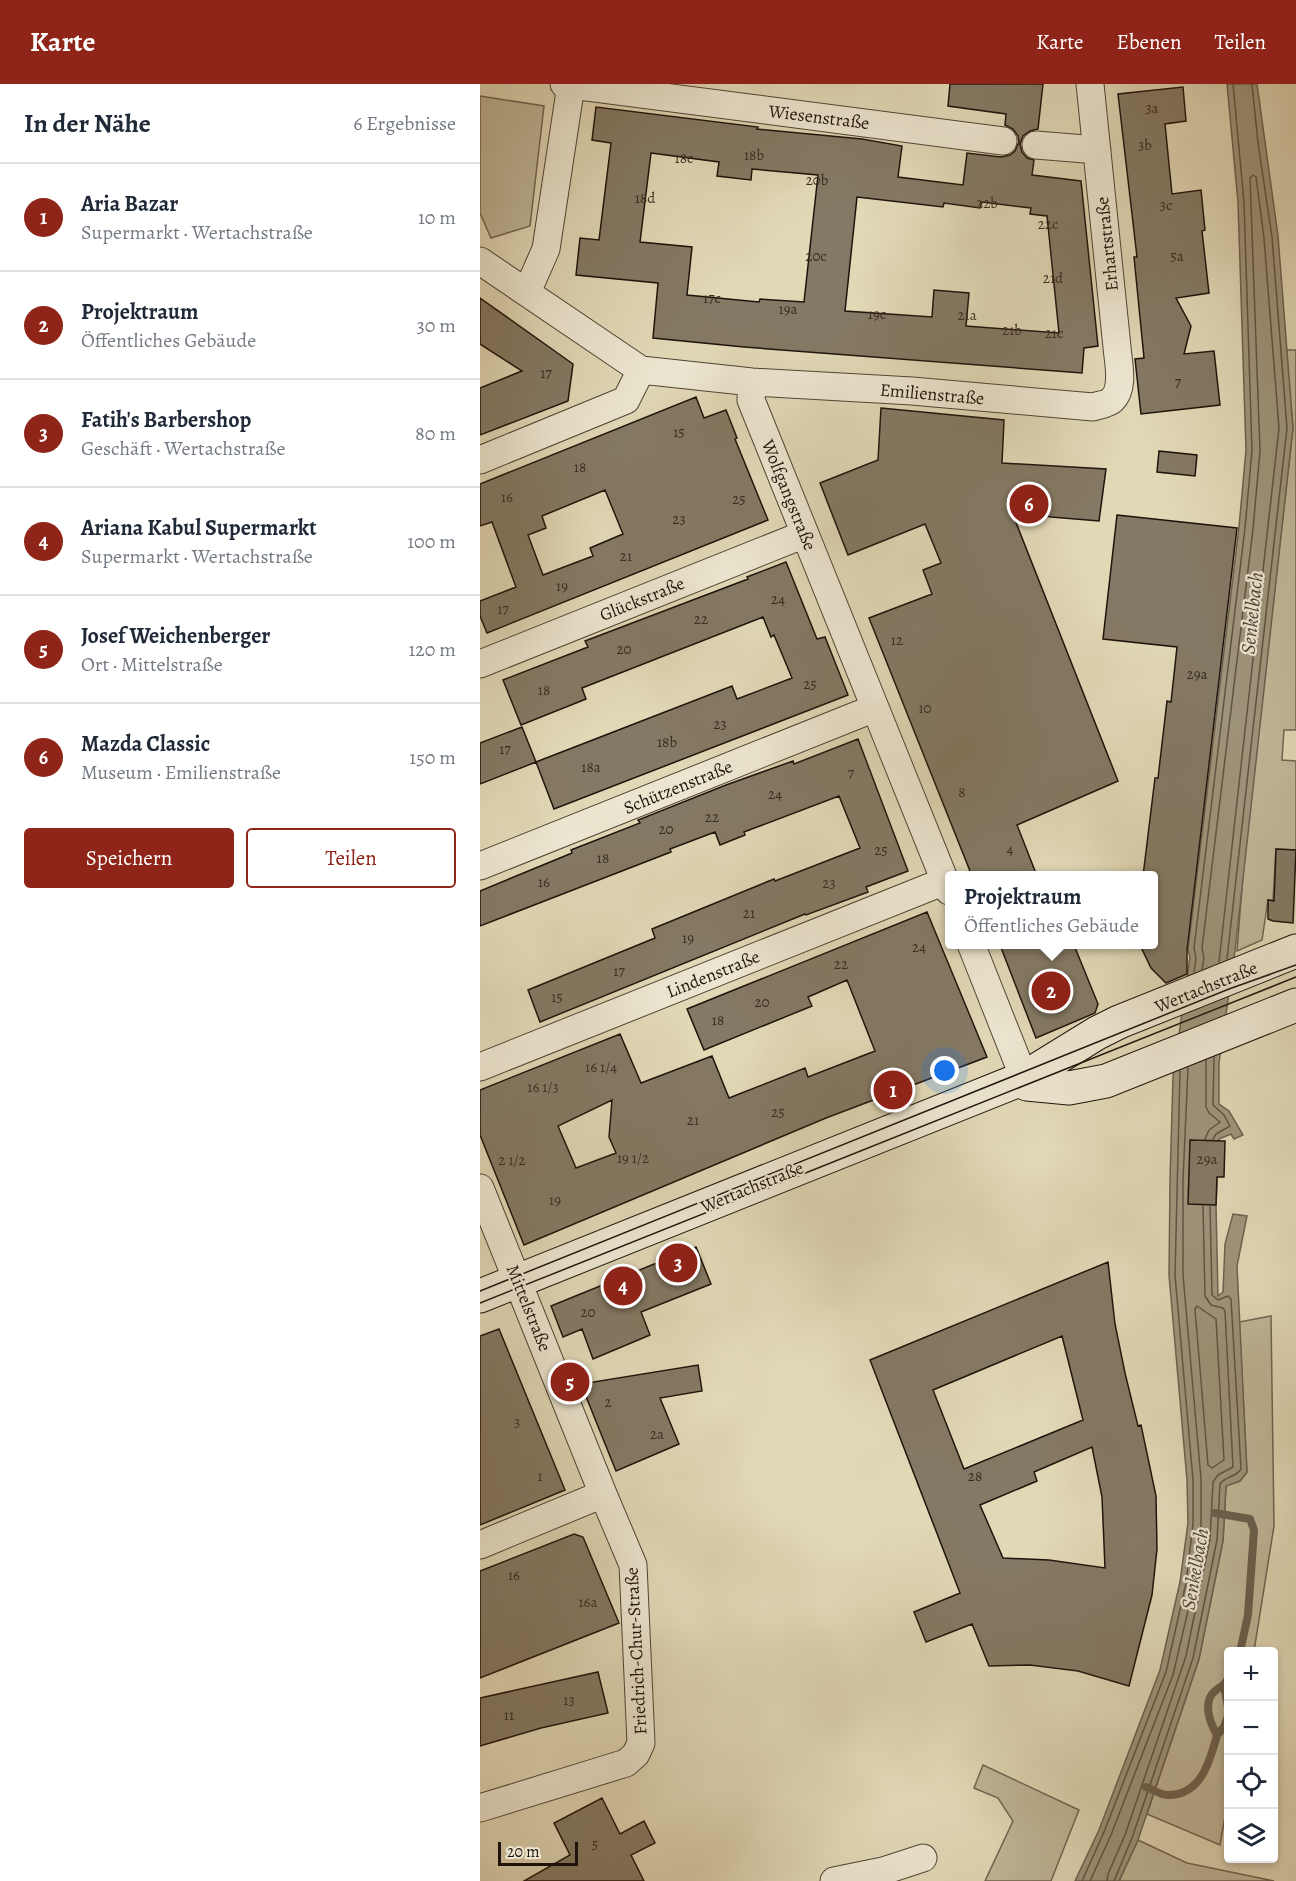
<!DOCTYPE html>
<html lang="de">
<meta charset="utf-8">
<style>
:root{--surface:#fff;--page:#f2f2f3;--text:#1f2937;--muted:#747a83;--line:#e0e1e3;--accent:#8f2418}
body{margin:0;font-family:Alegreya,serif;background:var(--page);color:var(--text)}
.controls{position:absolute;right:18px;bottom:18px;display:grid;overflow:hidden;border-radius:6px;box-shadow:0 3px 9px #0003}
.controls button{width:54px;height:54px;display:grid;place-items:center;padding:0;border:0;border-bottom:2px solid var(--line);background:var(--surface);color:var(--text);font:30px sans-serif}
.scale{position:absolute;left:18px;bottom:15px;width:80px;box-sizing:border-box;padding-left:6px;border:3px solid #1f130c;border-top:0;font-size:16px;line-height:21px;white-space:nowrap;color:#1f130c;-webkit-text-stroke:4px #ece6d0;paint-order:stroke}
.you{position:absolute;left:465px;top:987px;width:21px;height:21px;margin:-15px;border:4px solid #fff;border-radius:50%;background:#1a73e8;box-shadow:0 0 0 9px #1a73e833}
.badge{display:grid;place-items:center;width:39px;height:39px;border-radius:50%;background:var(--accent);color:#fff;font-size:20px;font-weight:700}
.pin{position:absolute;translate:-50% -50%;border:3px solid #fff;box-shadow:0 2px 6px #0006}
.popup{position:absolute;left:465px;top:787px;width:213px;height:78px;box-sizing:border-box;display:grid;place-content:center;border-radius:6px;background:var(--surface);filter:drop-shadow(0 2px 4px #0005);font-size:20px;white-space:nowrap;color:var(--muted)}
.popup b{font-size:22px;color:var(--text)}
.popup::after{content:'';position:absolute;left:50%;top:100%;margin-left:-12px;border:12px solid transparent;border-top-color:var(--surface)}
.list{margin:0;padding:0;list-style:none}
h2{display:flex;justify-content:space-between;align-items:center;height:78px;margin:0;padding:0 24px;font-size:26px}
h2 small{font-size:20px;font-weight:400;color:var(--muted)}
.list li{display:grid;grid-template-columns:39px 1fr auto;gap:18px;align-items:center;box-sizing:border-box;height:108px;padding:0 24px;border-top:2px solid var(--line)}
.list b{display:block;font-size:22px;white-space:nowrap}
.list p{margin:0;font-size:20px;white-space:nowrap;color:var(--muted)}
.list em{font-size:20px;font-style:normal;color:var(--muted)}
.actions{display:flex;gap:12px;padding:18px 24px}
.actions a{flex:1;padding:14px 0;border:2px solid var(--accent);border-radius:6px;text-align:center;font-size:21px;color:var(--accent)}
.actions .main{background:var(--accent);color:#fff}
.icon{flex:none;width:33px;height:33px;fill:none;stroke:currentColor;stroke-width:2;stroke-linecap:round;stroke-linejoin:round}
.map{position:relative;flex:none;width:816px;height:1797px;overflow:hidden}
header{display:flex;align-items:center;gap:36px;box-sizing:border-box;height:84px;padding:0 30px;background:var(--accent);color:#fff}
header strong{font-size:28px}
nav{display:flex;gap:33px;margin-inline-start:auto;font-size:21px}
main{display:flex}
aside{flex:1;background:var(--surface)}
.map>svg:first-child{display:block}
</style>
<header>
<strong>Karte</strong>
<nav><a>Karte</a><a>Ebenen</a><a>Teilen</a></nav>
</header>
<main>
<aside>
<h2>In der Nähe<small>6 Ergebnisse</small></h2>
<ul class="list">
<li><span class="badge">1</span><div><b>Aria Bazar</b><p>Supermarkt · Wertachstraße</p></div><em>10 m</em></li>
<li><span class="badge">2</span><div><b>Projektraum</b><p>Öffentliches Gebäude</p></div><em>30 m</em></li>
<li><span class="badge">3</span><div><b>Fatih's Barbershop</b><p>Geschäft · Wertachstraße</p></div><em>80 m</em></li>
<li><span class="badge">4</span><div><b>Ariana Kabul Supermarkt</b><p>Supermarkt · Wertachstraße</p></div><em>100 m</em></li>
<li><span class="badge">5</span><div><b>Josef Weichenberger</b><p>Ort · Mittelstraße</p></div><em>120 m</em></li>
<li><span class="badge">6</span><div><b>Mazda Classic</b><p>Museum · Emilienstraße</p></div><em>150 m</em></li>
</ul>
<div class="actions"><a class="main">Speichern</a><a>Teilen</a></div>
</aside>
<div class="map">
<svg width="816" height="1797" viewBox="0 0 816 1797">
<rect width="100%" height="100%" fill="#e1d8b6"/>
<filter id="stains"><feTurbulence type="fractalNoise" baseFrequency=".00333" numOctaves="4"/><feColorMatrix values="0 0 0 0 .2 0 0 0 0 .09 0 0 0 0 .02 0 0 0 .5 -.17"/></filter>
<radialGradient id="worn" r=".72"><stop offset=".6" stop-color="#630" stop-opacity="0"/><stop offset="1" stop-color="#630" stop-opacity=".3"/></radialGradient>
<path fill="#c0b799" stroke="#706552" stroke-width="1.5" d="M0 12 64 22 50 142 11 154 0 129Z
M806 266H816V646H804L802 676 816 677V766L796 765 793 816H788L782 856 757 867 765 766 813 344Z
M791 1232 794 1442 774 1567 748 1568V1716L740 1761 667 1730 719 1575 743 1457 746 1401 760 1397 767 1388 759 1238Z
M503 1681 599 1726 571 1797H505L533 1737 518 1714 494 1704Z
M658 1756 707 1779 794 1797H639Z"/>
<path fill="#9f957c" stroke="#6c614f" stroke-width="1.5" d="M747 0H777L798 152 813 344 755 867 739 979V1020L749 1027 763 1051 754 1055 751 1050 739 1055 736 1121 738 1212 743 1208 745 1160 753 1130 767 1132 757 1182 767 1388 760 1397 746 1402 743 1457 719 1575 658 1756 639 1797H595L619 1746 680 1586 700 1498 708 1439 707 1396 689 1191 690 1096 693 992 710 873 708 866 759 443 766 366 758 118Z"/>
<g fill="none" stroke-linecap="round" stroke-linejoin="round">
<path stroke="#5f5444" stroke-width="1.5" d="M747 875 807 344 792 153 778 59 772 0
M722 885 724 874 722 864 773 445 780 367 770 94 773 91 776 93 784 154 799 344 739 878
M714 888 716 874 714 864 765 444 772 366 764 118 753 0
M725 1055 729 1046 740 1038 729 1029 726 1023V976
M733 1055 736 1050 750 1042 744 1031 733 1021 734 973
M717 1222 736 1235 744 1376 732 1384 728 1381 715 1225Z
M602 1797 624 1748 686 1588 706 1499 713 1440V1396L695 1191 700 987
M610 1797 631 1751 693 1591 714 1501 721 1441V1395L703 1191V1096L708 984
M627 1797 628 1790 645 1751 706 1572 730 1455 733 1398 738 1391 753 1383 745 1227 743 1224 731 1221 725 1212 723 1122
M634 1797 652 1754 713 1574 737 1456 740 1400C745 1392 755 1394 761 1385L751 1215 748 1212 738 1216 732 1211 730 1122"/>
<path stroke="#6c614f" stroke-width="8" d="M735 1429 770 1435 774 1446 768 1531 760 1568
M744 1602 748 1623
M737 1651 744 1643 748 1632
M666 1703C672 1705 681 1711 687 1711 721 1712 730 1677 737 1651 730 1639 722 1618 735 1607 742 1601 744 1603 748 1594"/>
</g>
<path fill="#847964" stroke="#1f130c" stroke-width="1.5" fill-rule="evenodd" d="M470 0H563L558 45 550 47 543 52 540 60 542 68 547 74 554 76 552 91 601 97 618 262 604 264 602 289 264 263 173 254 178 199 96 191 100 154 119 156 131 59 112 56 116 23 278 43 277 45 382 55 422 62 418 93 483 101 487 69 521 73 530 71 535 67 539 58 538 52 533 45 525 41 526 30 468 22ZM171 69 239 78 237 92 271 96 272 85 338 91 324 218 280 215 279 218 207 211 212 163 160 158ZM377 113 463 123 464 119 500 124 502 118 551 124 550 130 567 132 579 249 486 242 489 209 454 206 452 233 365 227Z
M703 3 706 37 685 40 692 110 721 106 725 146 722 147 729 209 696 214 711 242 704 270 734 267 740 321 661 330 655 275 664 274 654 173H657L638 10Z
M0 214 93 280 88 317 0 351V304L42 287 0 260Z
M216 313 224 334 246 326 257 354 255 355 288 436 7 549 0 532V517L36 503 12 438 0 442V400ZM125 406 143 450 110 464 113 472 63 491 48 451 66 444 62 432Z
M401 324 524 336 522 379 626 385 619 437 571 433 531 426 638 697 537 741 557 792H492L389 534 452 510 443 486 461 479 445 440 368 471 340 399 398 376Z
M679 367 717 371 715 392 677 388Z
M637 431 757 444 707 866V890L686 899 671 884 660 861H673V792H663L675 694H678L687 617 691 618 697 563 623 555Z
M306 478 337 555 345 553 368 611 74 725 56 678 252 602 257 615 312 594 294 551 291 553 283 533 102 604 106 615 41 641 23 596 108 563 105 557 268 495 267 493Z
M42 643 56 678 0 700V659Z
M378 655 428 787 386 803 388 808 326 831 325 830 60 938 48 906 175 854 172 845 294 795 295 797 380 764 359 712 264 748 265 751 240 761 235 748 190 765 191 768 0 842V807L92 769 91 766 160 739 158 736 246 701 313 677 314 680Z
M796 765 816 766 813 839 793 837 788 835V816L794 817Z
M447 828 507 973 346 1034 44 1161 0 1051V1006L140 950 161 999 232 972 249 1014 325 984 328 993 395 967 367 896 328 913 332 922 224 966 207 925ZM132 1016 129 1053 136 1069 96 1084 78 1042Z
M520 861H594L618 920 615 929 556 954Z
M710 1056 745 1057 744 1093H737L736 1121 708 1120Z
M216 1163 231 1200 161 1228 170 1251 113 1275 102 1245 83 1253 71 1222Z
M628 1178 635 1240 645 1289 658 1342 661 1341 676 1412 677 1465 672 1511 649 1602 598 1587 550 1581 509 1582 492 1540 446 1558 434 1528 480 1509 390 1276ZM582 1252 603 1336 484 1385 453 1306ZM612 1363 622 1413 625 1484 569 1476 523 1474 500 1421 557 1397 554 1388Z
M19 1245 85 1406 0 1441V1252Z
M218 1281 222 1307 180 1314 199 1360 136 1387 101 1300Z
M94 1450 103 1453 139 1539 0 1594V1487Z
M118 1588 128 1629 61 1644 0 1662V1614Z
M122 1714 140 1750 164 1737 175 1759 151 1771 164 1797H44L90 1771 74 1739Z"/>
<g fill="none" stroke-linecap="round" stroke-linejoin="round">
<defs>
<path id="street" d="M84 0 523 57
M556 61 617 66
M0 177 161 286 272 298 432 307 613 323C619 321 628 320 632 316 645 304 638 278 637 263L610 0
M47 208 66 165 91 1
M272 298 271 316 469 807
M0 376 146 316 161 286
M0 580 325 450
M0 782 395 624
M491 860 544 994
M0 983 465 797
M0 1104 123 1410 153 1481 161 1659 156 1670 146 1679 0 1724
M0 1461 123 1410
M354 1797 403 1787 443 1774"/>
<path id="secondary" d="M544 994 547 1000 589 1004 626 997 816 921
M0 1212 544 994 617 949 639 938 816 867"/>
</defs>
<use href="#street" stroke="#504436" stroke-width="29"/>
<use href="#secondary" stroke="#1f130c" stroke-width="35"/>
<use href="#street" stroke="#ece6d0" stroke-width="27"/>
<use href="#secondary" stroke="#ece6d0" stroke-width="33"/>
<path stroke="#1f130c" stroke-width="1.5" d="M0 1207 749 905 816 881
M0 1219 816 893"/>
</g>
<g text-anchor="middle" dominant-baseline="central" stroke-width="4.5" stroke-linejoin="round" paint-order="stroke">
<g font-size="15" fill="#382c22">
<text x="672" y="24">3a</text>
<text x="665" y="61">3b</text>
<text x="274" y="71">18b</text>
<text x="204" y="74">18c</text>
<text x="337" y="96">20b</text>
<text x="165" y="114">18d</text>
<text x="507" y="119">22b</text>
<text x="686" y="121">3c</text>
<text x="568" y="140">22c</text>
<text x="336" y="172">20c</text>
<text x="697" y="172">5a</text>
<text x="573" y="194">21d</text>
<text x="232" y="214">17c</text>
<text x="308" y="225">19a</text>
<text x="397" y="230">19c</text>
<text x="487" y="231">21a</text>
<text x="532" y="246">21b</text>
<text x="574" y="249">21c</text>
<text x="66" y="289">17</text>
<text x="698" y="298">7</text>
<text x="199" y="348">15</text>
<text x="100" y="383">18</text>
<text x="27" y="413">16</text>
<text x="259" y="415">25</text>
<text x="199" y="435">23</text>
<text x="146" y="472">21</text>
<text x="82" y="502">19</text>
<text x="298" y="515">24</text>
<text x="23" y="525">17</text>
<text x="221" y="535">22</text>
<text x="417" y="556">12</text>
<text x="144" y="565">20</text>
<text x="717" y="590">29a</text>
<text x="330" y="600">25</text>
<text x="64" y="606">18</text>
<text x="445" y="624">10</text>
<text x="240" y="640">23</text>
<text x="187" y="658">18b</text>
<text x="25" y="665">17</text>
<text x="111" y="683">18a</text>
<text x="371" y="689">7</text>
<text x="482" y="708">8</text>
<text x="295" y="710">24</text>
<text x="232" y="733">22</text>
<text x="186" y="745">20</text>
<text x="530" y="765">4</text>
<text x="401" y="766">25</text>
<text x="123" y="774">18</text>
<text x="64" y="798">16</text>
<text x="349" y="799">23</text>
<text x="269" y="829">21</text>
<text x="208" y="854">19</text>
<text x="439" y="863">24</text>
<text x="361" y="880">22</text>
<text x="139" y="887">17</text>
<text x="77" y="913">15</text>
<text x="282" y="918">20</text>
<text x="238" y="936">18</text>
<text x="121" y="983">16 1/4</text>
<text x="63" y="1003">16 1/3</text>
<text x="298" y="1028">25</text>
<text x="213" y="1036">21</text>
<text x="153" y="1074">19 1/2</text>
<text x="727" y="1075">29a</text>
<text x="32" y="1076">2 1/2</text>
<text x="75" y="1116">19</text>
<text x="108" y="1228">20</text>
<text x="128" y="1318">2</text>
<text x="37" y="1338">3</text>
<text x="177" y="1350">2a</text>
<text x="60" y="1392">1</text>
<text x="495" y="1392">28</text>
<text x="34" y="1491">16</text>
<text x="108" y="1518">16a</text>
<text x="89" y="1616">13</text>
<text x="29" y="1631">11</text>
<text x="115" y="1760">5</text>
</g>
<g font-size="18" fill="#1f130c" stroke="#ece6d0">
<text transform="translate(339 33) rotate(7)">Wiesenstraße</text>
<text transform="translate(627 160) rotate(-96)">Erhartstraße</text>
<text transform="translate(452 310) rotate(5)">Emilienstraße</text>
<text transform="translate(309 411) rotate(68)">Wolfgangstraße</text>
<text transform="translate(162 515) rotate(-22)">Glückstraße</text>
<text transform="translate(198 703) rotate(-22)">Schützenstraße</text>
<text transform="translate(233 890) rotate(-22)">Lindenstraße</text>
<text transform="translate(726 903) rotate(-22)">Wertachstraße</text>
<text transform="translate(272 1103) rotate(-22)">Wertachstraße</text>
<text transform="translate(49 1224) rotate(68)">Mittelstraße</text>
<text transform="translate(156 1567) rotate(-93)">Friedrich-Chur-Straße</text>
</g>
<g font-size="20" font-style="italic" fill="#524739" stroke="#ece6d0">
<text transform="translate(772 529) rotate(-84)">Senkelbach</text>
<text transform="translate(715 1485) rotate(-80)">Senkelbach</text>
</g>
</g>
<rect width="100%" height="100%" filter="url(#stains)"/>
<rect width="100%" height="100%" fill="url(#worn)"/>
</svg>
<div class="controls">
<button>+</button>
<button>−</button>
<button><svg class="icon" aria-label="locate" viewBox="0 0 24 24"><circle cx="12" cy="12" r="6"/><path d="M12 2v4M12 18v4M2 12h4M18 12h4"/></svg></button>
<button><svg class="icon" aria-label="layers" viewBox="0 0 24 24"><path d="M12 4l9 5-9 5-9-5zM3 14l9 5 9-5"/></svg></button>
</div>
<div class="scale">20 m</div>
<div class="you"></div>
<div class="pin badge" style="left:413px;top:1006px">1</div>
<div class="pin badge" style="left:571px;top:907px">2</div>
<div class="popup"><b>Projektraum</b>Öffentliches Gebäude</div>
<div class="pin badge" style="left:198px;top:1179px">3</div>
<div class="pin badge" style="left:143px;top:1202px">4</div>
<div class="pin badge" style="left:90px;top:1298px">5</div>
<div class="pin badge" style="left:549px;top:420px">6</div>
</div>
</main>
